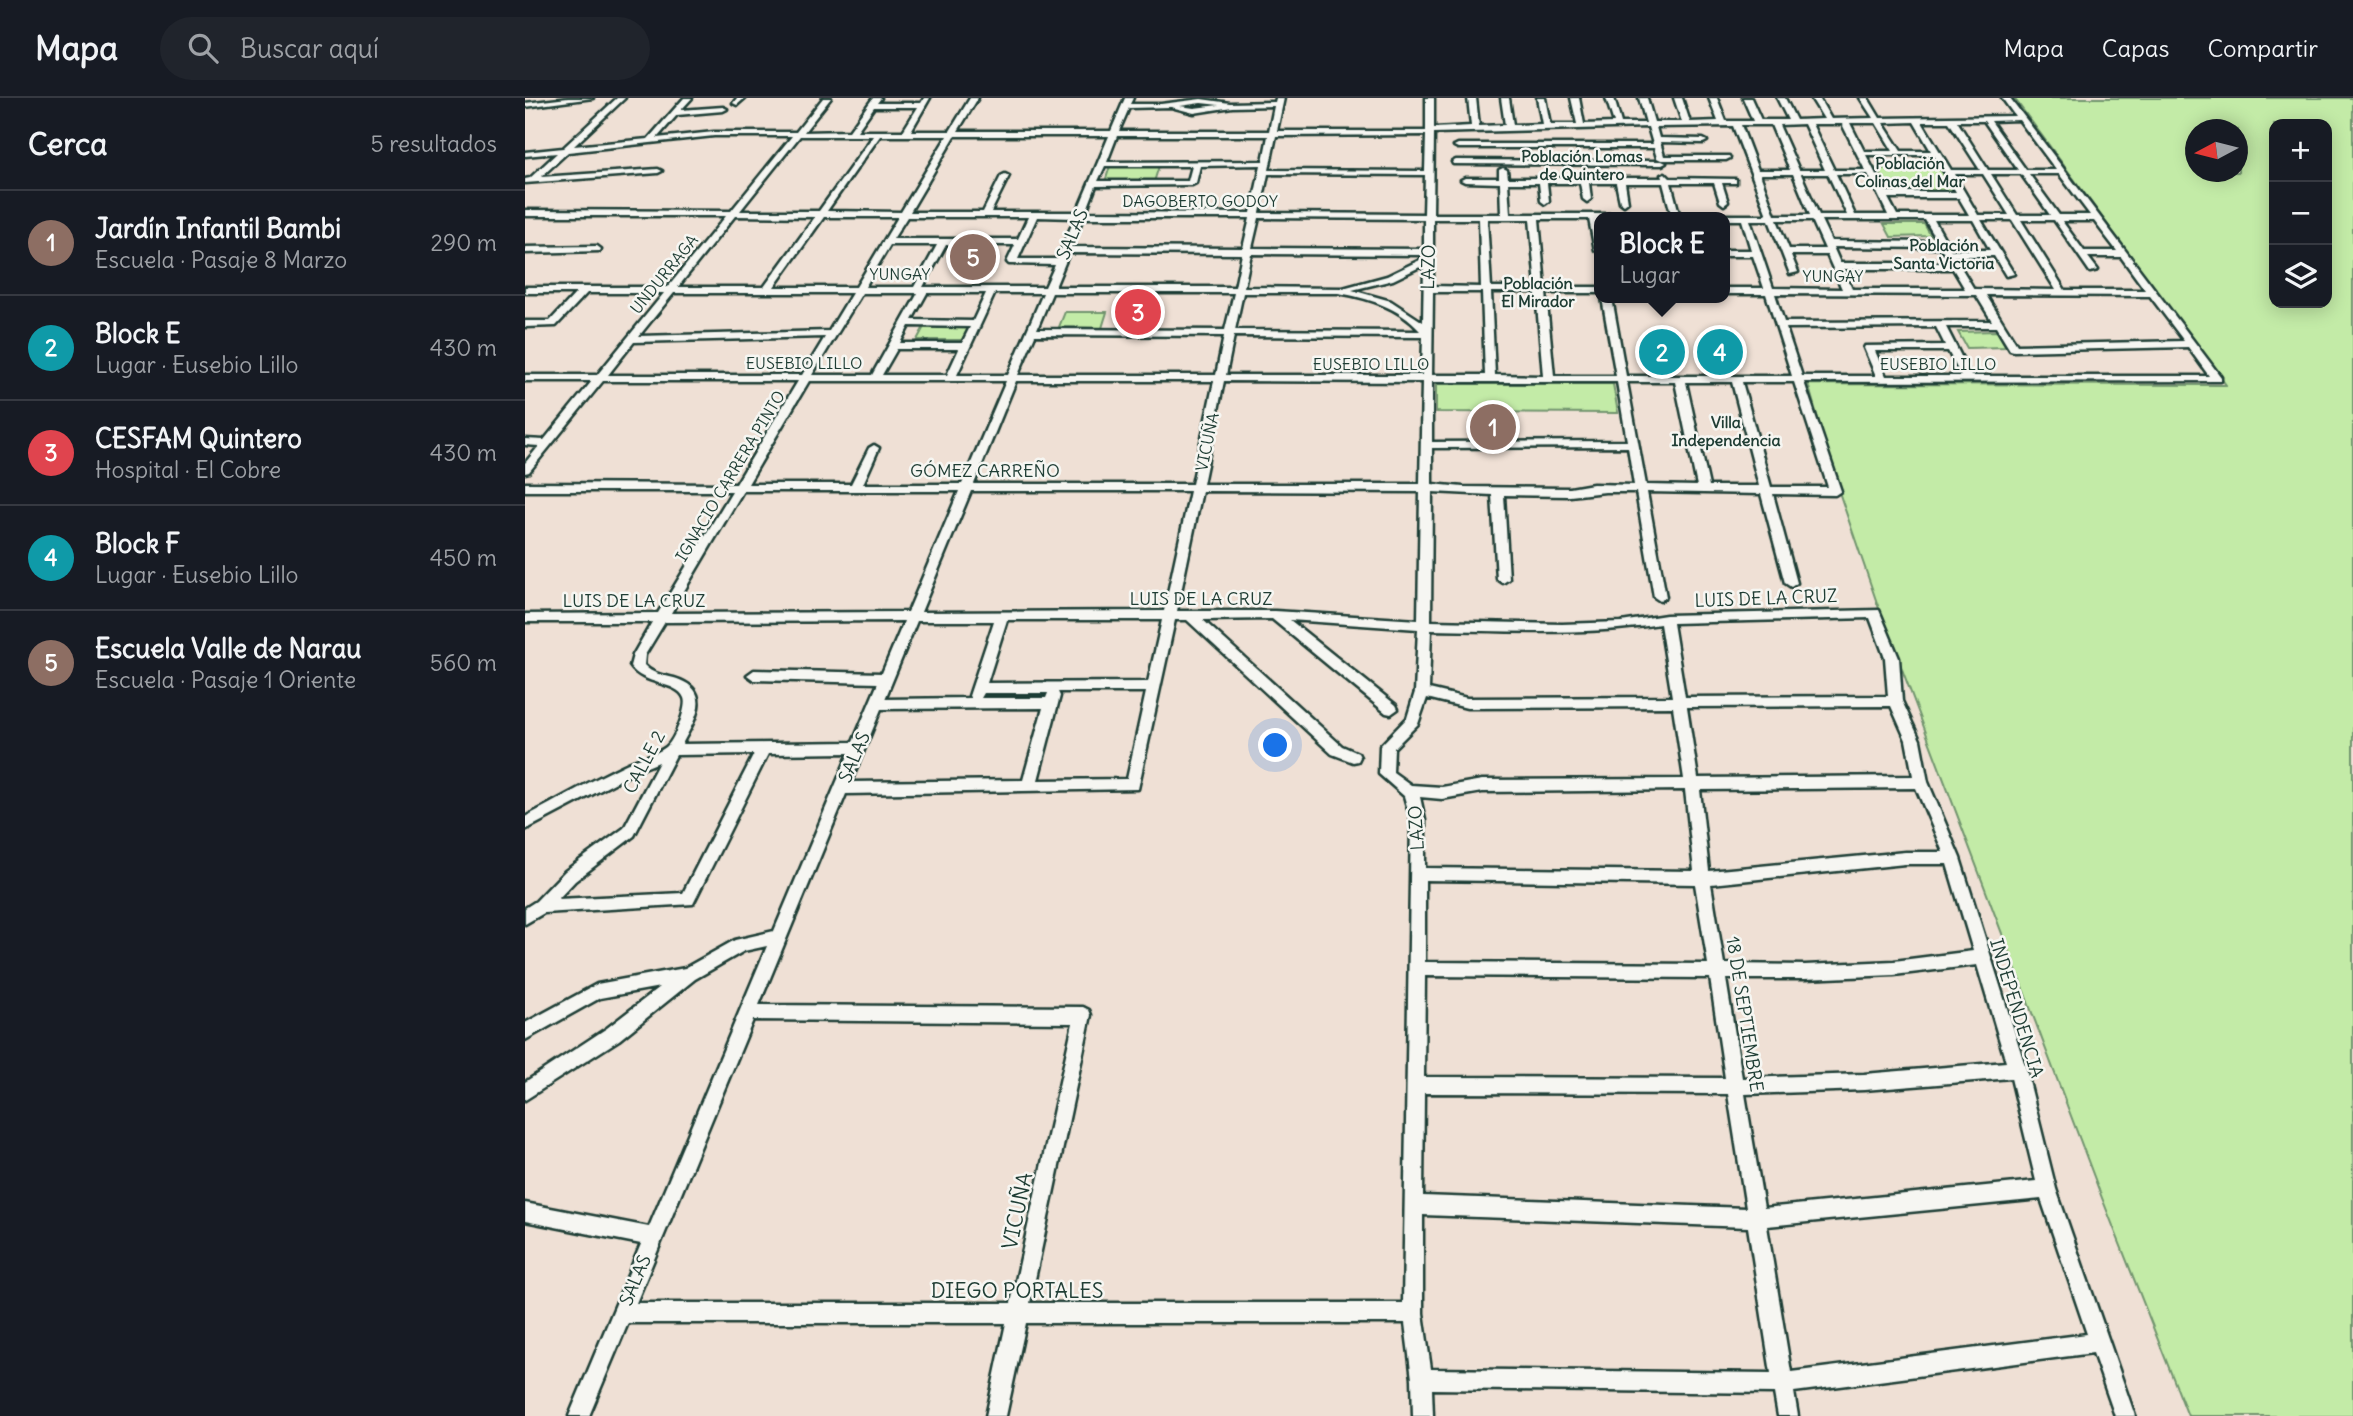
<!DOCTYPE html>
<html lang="es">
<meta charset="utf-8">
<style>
:root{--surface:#171b24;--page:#20242c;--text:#f1f3f6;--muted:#9ea1a6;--line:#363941;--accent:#c8321e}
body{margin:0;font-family:Delius,sans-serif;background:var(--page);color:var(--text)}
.controls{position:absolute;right:21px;top:21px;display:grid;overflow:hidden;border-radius:14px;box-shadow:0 4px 18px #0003}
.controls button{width:63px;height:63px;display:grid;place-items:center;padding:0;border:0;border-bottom:2px solid var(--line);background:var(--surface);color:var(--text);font:35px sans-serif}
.compass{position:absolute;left:1660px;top:21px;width:63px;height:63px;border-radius:50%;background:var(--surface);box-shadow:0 4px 18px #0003;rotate:263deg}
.you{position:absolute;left:751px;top:648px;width:24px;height:24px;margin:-18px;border:5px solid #fff;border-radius:50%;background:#1a73e8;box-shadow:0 0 0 10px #1a73e833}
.badge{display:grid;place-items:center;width:46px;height:46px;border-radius:50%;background:var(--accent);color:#fff;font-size:23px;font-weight:700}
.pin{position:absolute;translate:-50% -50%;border:4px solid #fff;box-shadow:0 2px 7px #0006}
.popup{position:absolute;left:1069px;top:114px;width:136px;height:91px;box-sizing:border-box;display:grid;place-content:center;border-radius:14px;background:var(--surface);filter:drop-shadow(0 2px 5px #0005);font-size:23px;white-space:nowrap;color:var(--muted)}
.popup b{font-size:26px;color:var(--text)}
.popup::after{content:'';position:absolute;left:50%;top:100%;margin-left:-14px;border:14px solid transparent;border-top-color:var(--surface)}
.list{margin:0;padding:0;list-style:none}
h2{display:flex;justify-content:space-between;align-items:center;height:91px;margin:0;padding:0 28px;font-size:30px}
h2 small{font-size:23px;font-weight:400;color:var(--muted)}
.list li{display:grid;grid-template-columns:46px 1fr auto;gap:21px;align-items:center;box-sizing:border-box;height:105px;padding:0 28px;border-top:2px solid var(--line)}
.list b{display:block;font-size:26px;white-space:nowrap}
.list p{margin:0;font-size:23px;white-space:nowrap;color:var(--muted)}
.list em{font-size:23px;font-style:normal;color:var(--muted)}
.icon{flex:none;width:38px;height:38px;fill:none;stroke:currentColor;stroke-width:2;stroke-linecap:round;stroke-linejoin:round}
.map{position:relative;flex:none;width:1828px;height:1318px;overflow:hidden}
header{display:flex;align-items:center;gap:42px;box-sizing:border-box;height:98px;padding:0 35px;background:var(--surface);border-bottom:2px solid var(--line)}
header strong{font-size:33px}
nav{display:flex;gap:38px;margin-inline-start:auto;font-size:24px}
.search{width:490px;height:63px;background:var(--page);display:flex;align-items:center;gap:18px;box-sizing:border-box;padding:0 24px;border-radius:38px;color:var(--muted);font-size:26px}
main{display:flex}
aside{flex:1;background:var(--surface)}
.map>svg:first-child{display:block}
</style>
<header>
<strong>Mapa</strong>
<div class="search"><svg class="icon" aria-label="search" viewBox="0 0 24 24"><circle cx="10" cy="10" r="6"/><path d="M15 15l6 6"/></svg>Buscar aquí</div>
<nav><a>Mapa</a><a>Capas</a><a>Compartir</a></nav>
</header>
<main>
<aside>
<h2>Cerca<small>5 resultados</small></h2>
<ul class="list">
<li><span class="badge" style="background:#8d6e63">1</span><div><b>Jardín Infantil Bambi</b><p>Escuela · Pasaje 8 Marzo</p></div><em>290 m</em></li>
<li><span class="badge" style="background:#0f9aa8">2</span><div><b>Block E</b><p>Lugar · Eusebio Lillo</p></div><em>430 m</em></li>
<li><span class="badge" style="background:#e0444e">3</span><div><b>CESFAM Quintero</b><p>Hospital · El Cobre</p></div><em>430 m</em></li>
<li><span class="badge" style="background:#0f9aa8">4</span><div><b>Block F</b><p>Lugar · Eusebio Lillo</p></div><em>450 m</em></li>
<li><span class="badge" style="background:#8d6e63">5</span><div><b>Escuela Valle de Narau</b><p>Escuela · Pasaje 1 Oriente</p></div><em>560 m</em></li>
</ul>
</aside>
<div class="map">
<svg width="1828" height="1318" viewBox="0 0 1828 1318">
<rect width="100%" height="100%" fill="#efe0d5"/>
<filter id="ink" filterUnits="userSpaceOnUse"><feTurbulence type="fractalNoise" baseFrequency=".0143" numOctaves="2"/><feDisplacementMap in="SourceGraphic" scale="14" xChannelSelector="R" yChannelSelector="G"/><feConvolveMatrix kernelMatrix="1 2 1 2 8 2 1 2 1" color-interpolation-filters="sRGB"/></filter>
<g filter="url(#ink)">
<path fill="#c3eba7" stroke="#71946e" stroke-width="2" fill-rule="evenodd" d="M1489 0H1828V1318H1663L1577 1100 1352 505 1314 394 1283 286 1701 287ZM1749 26H1802V205H1749ZM1671 32H1713V74H1671Z
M585 68H634L629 84H580Z
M1352 70 1416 71 1430 95 1366 94Z
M1359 126H1399L1406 138 1366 139Z
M540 214H582L577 230 534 229Z
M400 227H445L437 242H392Z
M1472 233 1481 249 1442 250 1433 234Z
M911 286H1088L1093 315 911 314Z"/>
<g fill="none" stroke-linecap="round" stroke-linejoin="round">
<defs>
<path id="minor" d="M43 0H68L0 9V5Z
M92 0H100L49 48 123 41 159 0H167L156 12 198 9 202 11 198 13 152 17 132 40 189 34H271L298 0H306L279 34 324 33 348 0H356L352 5H396L399 0H405L386 33H425L445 0H453L433 33H586L600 0H608L605 6H636L676 1 705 5 747 4H750L751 0H759L752 33H901V0H909V30L946 28 943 0H951L954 28 980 27 976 0H984L988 27 1017 26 1012 0H1020L1025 26H1052L1046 0H1054L1059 26 1089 25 1081 0H1089L1096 25H1121L1114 0H1122L1129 24H1157L1149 0H1157L1165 24 1193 23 1184 0H1192L1201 23H1228L1218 0H1226L1236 22H1263L1252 0H1260L1271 22 1299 21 1286 0H1294L1306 21 1348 20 1335 0H1343L1355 20 1490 18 1477 0H1485L1696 279V283L1279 284 1316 393 1310 397 1248 396 1272 485 1266 489 1260 485 1236 396 1122 394 1141 499 1135 503 1129 499 1111 394H1080L1045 398 979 397 984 481 978 485 972 481 967 397 907 394 906 523 1037 526 1096 524 1141 517 1354 512 1374 560 1377 603 1395 642 1403 684 1435 760 1501 971 1531 1091 1610 1318H1590L1568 1255 1269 1294 1273 1318H1253L1249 1295 907 1291 908 1318H888L887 1281 880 1225H501L481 1318H461L481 1225H103L64 1318H44L116 1146 0 1123V1105L124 1129 242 848 219 853 170 881 94 942 0 1002V984L82 930 135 889 75 900 0 942V925L72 886 160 870 210 842 249 833 324 655 243 656 168 806 19 815 0 826V810L11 803 40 773 99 730 134 664 112 673 0 732V719C34 701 67 682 101 666 113 660 131 657 141 649 149 643 163 609 159 600 152 583 118 588 105 568L108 557 127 524H0V516L133 515 207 393H0V385L211 386 273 283H78L4 374 0 375V365L14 348 0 347V341L19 342 67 283H0V277H72L139 195H62L31 228 0 229V223H25L51 195H0V189H143L201 118H0V112L206 113 267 38H189L43 54 16 79 133 71 137 73 133 75 0 85V81L5 80 32 55 0 58V54L38 50ZM676 5 694 7 669 10 655 8ZM749 8 744 33H594L604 10 646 9 669 15 707 9ZM349 9H393L378 33H332ZM1494 22 1531 72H1501L1466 23ZM1432 23H1459L1493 72H1463ZM1389 24 1406 53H1376L1358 25ZM1397 24H1424L1455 72H1426ZM1325 25H1351L1368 53H1339ZM1279 26 1300 72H1274L1254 27ZM1287 26H1317L1340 72H1309ZM1216 27H1246L1265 72H1233ZM1208 28 1242 117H1197L1196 119H1200V122H1217L1226 152H1200V158H1228L1239 190H1200V196H1241L1267 278H1101L1087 200H1077L1091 278H1029L1021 195H1074V189H1020L1014 121H1064L1070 152 1074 155V119H1144L1140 116H985L983 85H1014L1016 103 1020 106 1024 103 1022 85H1055L1058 101 1062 104 1066 101 1064 85H1091L1095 104 1099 107 1103 104 1100 85H1138L1147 119H1155L1146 85H1189L1195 104 1199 107 1203 104 1197 85H1211V81L1145 80 1140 75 1136 77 1137 80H983L982 72 978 70 974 72V80H940L936 82 940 84 975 85 976 116H908L909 35 1123 29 1128 46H933L929 48 933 50H1129L1132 60 1136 62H1201L1205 60 1204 58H1139L1135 44 1178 45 1182 43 1178 41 1134 40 1131 29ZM901 37 900 73 744 72 751 38ZM275 38H348L294 113H215ZM355 38H422L376 114 302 113ZM430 38H584L552 114H466L484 78 480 76 476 78 458 114H385ZM592 38H743L738 63 582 64ZM1341 57H1409L1431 94H1360ZM736 67 726 115 561 114 571 88 667 87 671 85 675 68ZM580 68H667L663 83H573ZM743 76 900 77 899 116 735 115ZM1235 76H1268L1285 117H1250ZM1276 76H1303L1322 117H1294ZM1311 76H1343L1363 117H1330ZM1429 76H1458L1484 117H1453ZM1466 76H1496L1525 117H1492ZM1504 76H1534L1565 117H1534ZM1363 100H1434L1444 117H1372ZM210 118 290 119 239 189H153ZM299 119H373L331 189H249ZM382 119H503L493 141H368ZM512 119 550 120 532 161H493ZM558 120H725L718 150 546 149ZM734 120 899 121V151L727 150ZM908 121H954L956 189 908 188ZM962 121H1005L1011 189H966ZM1225 122H1244L1265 176 1273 174 1266 157H1302L1317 191 1248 190ZM1252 122H1287L1300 151H1264ZM1296 122H1400L1413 144 1306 143ZM1409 122H1448L1465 152H1426ZM1456 122H1487L1531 192 1449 191 1429 158H1469L1481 178 1489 176ZM1496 122H1529L1565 174 1573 172 1563 159H1596L1620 192H1540ZM1537 123H1569L1592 153H1559ZM365 147H412L389 189H340ZM421 147H490L482 164 484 166 530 167 520 189H398ZM1308 149 1416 150 1425 165H1315ZM544 155 717 156 710 189H530ZM726 156 899 157V160L862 178 818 190 719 189ZM899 167 898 224 866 203 827 192 868 182ZM1318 171H1428L1440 191H1327ZM908 194H957L960 277H907ZM966 194H1011L1018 278 970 277ZM149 195H327L304 233 114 238ZM337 195H393L347 277H287ZM402 195H461L448 223 387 222ZM470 195H518L483 277H432ZM527 195H709L700 232 512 231ZM718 195H813C843 200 874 209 895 233L710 232ZM1250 196 1451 197 1467 223 1259 224ZM1461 197 1625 198 1659 243 1492 247ZM384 228 445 229 437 245H375ZM1411 229 1420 247 1340 248 1339 250 1351 278H1277L1261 230ZM1421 229H1471L1485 252 1489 253 1663 249 1684 278H1446ZM510 237 699 238 691 277H493ZM709 238 898 239 897 277H701ZM300 239 277 277H83L109 244ZM372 251H434L422 277H357ZM1350 253H1423L1436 278H1361ZM284 283H481L437 386H338L354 350 349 347 344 350 326 386H223ZM491 283H689L667 386H449ZM699 283 897 284 895 386H678ZM907 284H1092L1102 343 907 344ZM1102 284H1150L1172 388 1121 387ZM1161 284H1207L1234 388H1184ZM1217 284H1269L1303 389H1246ZM1103 349 1109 387 1068 386 1045 390 938 389 907 386V350ZM218 393H434L383 514 146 515ZM446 393H665L639 513 396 514ZM677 393 895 394 893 522 750 513H652ZM1345 520 1360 560 1363 598 1160 599 1148 525ZM747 521 861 615 866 616 873 611 871 607 765 522 893 531 890 594 882 620 855 648 854 676 879 698 886 722 878 1205H505L566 917 564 912 558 909 234 907 321 696 613 691 650 522H662L807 656 828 664 833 663 835 659 833 655 817 648 678 522ZM482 522H637L623 584 462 585ZM379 523 357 575 229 572 222 577 229 582 353 585 328 644 157 646C171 620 189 592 149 580 138 577 127 576 119 567L120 557 140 524ZM392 523H469L444 598 446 600 360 601ZM1135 526 1147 599 942 600 904 591 906 532C983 533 1059 538 1135 526ZM533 594H621L602 681 513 682 535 598ZM459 595H523L521 600H456ZM902 600 942 610 1148 609 1159 681 957 682 917 689 886 687 868 674 869 650 893 626ZM1366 608 1381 642 1388 678 1173 680 1162 609ZM518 610 498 682 326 684 356 611ZM229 656 158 795 33 801 50 783 109 738 151 657ZM1391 690 1418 754H1380L1184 773 1175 692ZM1160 692 1169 773 900 770V722L895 699 917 701 957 694ZM1380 766H1422L1448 853 1369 863 1280 867 1199 866 1186 786ZM900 782 1170 786 1183 866 900 864ZM1452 867 1481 964 1339 976 1217 980 1201 881H1280L1369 877ZM900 878 1185 880 1200 980 899 979ZM228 922 548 925 486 1205H111ZM1486 980 1511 1083 1239 1110 1220 996 1339 992ZM899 995 1203 996 1221 1110 898 1098ZM1516 1101 1562 1236 1266 1274 1242 1128ZM898 1117 1223 1129 1246 1275 906 1271 898 1215Z
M212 0H220L212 7 208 5Z
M931 62 1137 63 1141 65 1137 67 928 66 927 64Z
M72 148 76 151 75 153 0 155V149Z"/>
</defs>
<use href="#minor" stroke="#1f3d34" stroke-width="5"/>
<use href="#minor" fill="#f6f6f2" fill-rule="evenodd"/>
</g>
</g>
<g text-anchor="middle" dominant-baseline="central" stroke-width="5" stroke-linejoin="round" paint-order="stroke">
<g font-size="16" font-weight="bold" fill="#1f3d34" stroke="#f6f6f2">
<text x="1057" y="58">Población Lomas<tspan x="1057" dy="18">de Quintero</tspan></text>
<text x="1385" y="65">Población<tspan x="1385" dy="18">Colinas del Mar</tspan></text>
<text x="1419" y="147">Población<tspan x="1419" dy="18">Santa Victoria</tspan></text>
<text x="1013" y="185">Población<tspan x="1013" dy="18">El Mirador</tspan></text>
<text x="1201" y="324">Villa<tspan x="1201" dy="18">Independencia</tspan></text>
</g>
<g font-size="16" fill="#1f3d34" stroke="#f6f6f2">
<text x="675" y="103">DAGOBERTO GODOY</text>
<text transform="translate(139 176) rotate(-51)">UNDURRAGA</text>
<text x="375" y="176">YUNGAY</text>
<text x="1308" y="178">YUNGAY</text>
<text x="279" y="265">EUSEBIO LILLO</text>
<text x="846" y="266">EUSEBIO LILLO</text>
<text x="1413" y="266">EUSEBIO LILLO</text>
<text transform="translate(682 344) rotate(-78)">VICUÑA</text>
<text transform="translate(205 378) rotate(-59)">IGNACIO CARRERA PINTO</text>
</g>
<g font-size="18" fill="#1f3d34" stroke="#f6f6f2">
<text transform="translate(547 136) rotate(-67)">SALAS</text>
<text transform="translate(903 169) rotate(-89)">LAZO</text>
<text x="460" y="372">GÓMEZ CARREÑO</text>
<text x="676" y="500">LUIS DE LA CRUZ</text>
<text transform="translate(1241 500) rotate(-2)">LUIS DE LA CRUZ</text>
<text x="109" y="502">LUIS DE LA CRUZ</text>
<text transform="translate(329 659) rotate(-67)">SALAS</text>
<text transform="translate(119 664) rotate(-62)">CALLE 2</text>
<text transform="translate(891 730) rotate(-94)">LAZO</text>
<text transform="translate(1492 910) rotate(73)">INDEPENDENCIA</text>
<text transform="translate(1220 916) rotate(81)">18 DE SEPTIEMBRE</text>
<text transform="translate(110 1182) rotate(-67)">SALAS</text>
</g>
<g font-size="21" fill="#1f3d34" stroke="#f6f6f2">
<text transform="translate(492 1113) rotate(-78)">VICUÑA</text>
<text x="492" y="1192">DIEGO PORTALES</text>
</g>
</g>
</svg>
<div class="controls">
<button>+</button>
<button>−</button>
<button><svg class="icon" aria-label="layers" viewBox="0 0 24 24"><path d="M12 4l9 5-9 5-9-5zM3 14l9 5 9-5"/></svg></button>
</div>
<svg class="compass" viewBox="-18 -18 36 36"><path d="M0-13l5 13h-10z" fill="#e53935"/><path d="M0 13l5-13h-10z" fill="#9ea1a6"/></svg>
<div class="you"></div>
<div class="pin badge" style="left:968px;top:329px;background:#8d6e63">1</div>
<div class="pin badge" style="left:1137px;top:254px;background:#0f9aa8">2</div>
<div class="popup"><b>Block E</b>Lugar</div>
<div class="pin badge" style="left:613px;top:214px;background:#e0444e">3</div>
<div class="pin badge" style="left:1195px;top:254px;background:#0f9aa8">4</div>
<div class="pin badge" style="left:448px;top:159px;background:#8d6e63">5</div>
</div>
</main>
